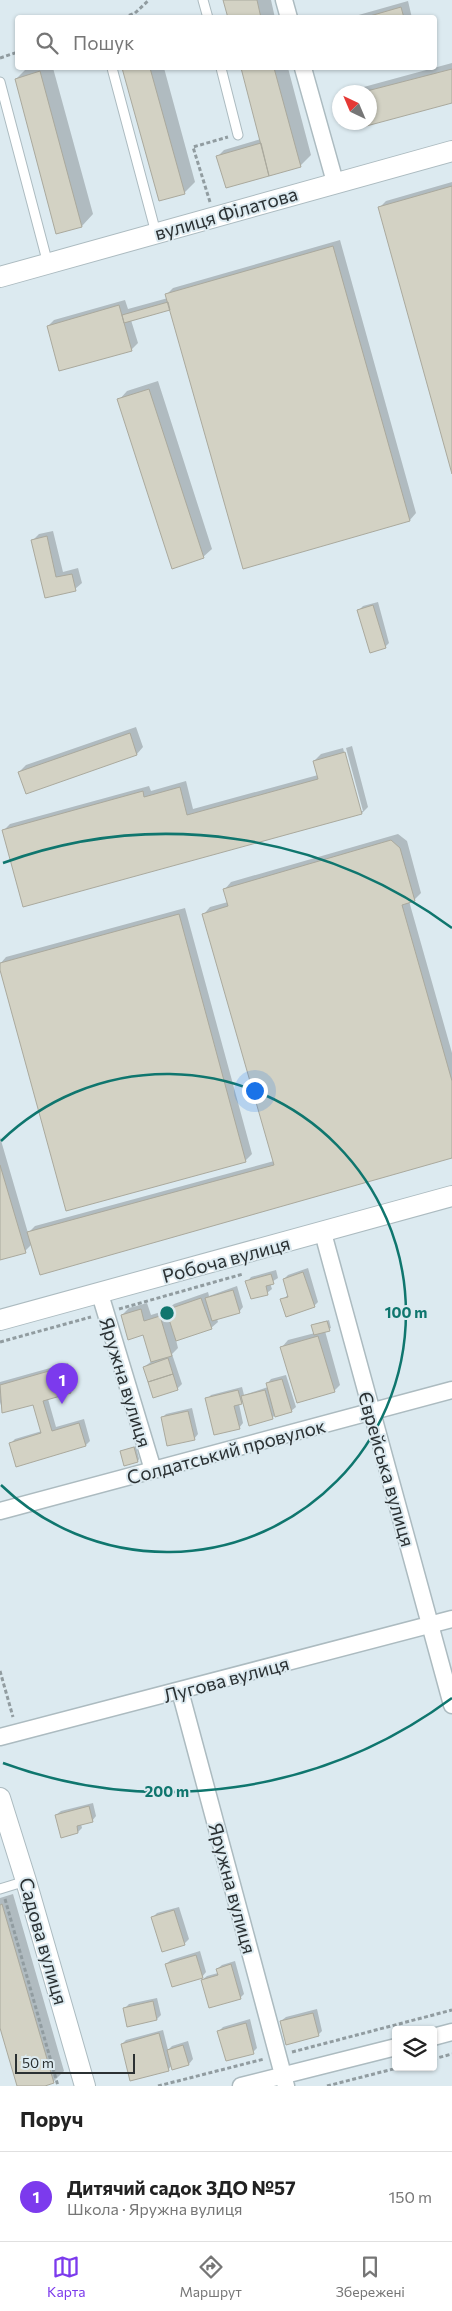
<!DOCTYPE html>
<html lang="uk">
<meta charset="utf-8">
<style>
:root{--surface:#fff;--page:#f6f6f6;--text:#222;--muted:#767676;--line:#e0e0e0;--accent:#7c3aed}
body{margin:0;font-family:Commissioner,sans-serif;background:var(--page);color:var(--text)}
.controls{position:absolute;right:15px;bottom:15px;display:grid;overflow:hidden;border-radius:5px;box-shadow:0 1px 4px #0004}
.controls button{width:45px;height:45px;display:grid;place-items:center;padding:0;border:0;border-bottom:1px solid var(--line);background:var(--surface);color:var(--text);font:25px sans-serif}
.compass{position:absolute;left:332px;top:85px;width:45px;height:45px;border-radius:50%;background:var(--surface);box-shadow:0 1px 4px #0004;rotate:316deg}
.scale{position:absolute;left:15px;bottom:12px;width:120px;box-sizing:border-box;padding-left:5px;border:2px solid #2b3133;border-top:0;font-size:14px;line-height:18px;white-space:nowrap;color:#2b3133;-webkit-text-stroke:4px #dceaf0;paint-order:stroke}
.you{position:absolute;left:254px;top:1090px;width:18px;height:18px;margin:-12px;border:4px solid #fff;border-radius:50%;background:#1a73e8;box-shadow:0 0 0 8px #1a73e833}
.badge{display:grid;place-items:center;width:32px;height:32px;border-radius:50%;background:var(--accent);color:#fff;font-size:16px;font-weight:700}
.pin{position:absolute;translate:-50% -41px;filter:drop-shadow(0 1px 2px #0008)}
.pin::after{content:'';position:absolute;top:26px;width:18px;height:15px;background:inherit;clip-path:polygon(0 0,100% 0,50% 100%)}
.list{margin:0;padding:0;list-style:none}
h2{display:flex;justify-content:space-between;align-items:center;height:65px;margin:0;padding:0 20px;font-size:21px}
h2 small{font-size:16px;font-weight:400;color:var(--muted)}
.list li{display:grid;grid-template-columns:32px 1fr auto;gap:15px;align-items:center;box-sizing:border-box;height:90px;padding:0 20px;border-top:1px solid var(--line)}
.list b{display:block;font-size:19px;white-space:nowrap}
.list p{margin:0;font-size:16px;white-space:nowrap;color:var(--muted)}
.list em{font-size:16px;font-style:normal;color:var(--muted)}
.icon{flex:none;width:28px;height:28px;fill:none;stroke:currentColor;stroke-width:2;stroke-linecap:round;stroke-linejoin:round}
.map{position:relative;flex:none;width:452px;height:2086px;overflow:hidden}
.search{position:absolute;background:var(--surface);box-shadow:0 1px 4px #0004;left:15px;right:15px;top:15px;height:55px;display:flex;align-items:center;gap:12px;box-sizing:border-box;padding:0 18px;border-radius:5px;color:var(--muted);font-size:19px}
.sheet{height:155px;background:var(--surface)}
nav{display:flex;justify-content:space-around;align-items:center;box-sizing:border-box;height:70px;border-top:1px solid var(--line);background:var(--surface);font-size:14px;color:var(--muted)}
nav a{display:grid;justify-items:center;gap:2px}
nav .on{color:var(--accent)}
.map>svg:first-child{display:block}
</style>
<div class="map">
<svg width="452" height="2086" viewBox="0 0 452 2086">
<rect width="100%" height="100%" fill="#dceaf0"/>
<path fill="#0003" d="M225 0H271L275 18H229Z
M408 1 412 18H348Z
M452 63V102L360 127 370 122V92H355L360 88Z
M27 68H53L93 214 82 226 16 79Z
M124 68H164L195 182 184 193 160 200Z
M242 68H288L311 155 300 166 218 156 224 150 261 139Z
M452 182V469L380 207 386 201Z
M340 240 416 513 410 520 243 567 170 308 131 320 138 343 131 350 48 326 54 320 125 300 128 309 168 298 167 294 173 288Z
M158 381 212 549 203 557 119 400 127 391Z
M53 531 63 572 78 568 82 583 75 589 45 597 32 541 39 534Z
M378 602 389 643 385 647 359 610 363 606Z
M136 727 143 747 137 754 19 772 26 765Z
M352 746 368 807 362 813 4 830 10 824 149 786 151 791 186 781 193 809 318 775 314 761 321 754 343 748 360 811H363L346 748Z
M398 834 407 841 421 893 414 900 409 901 452 1053V1157L32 1244 25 1251 0 1259V1137L28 1233 35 1226 274 1161 204 914 210 907 228 902 225 889 231 882Z
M185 908 252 1154 246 1160 67 1210 0 964 6 957Z
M308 1268 318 1302 314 1306 282 1300 289 1294 284 1279 288 1275Z
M276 1270 278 1278 270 1283 272 1289 267 1293 247 1282 251 1277Z
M237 1286 243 1307 239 1312 217 1319 218 1322 211 1328 176 1340 178 1348 172 1354 182 1384 178 1388 154 1397 144 1367 152 1361 144 1334 122 1315 129 1308 147 1303 151 1315 167 1310 174 1304 208 1292 209 1296Z
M329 1320 331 1328 325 1331 340 1385 334 1391 282 1347 288 1340 315 1333 313 1326 315 1324Z
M68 1363 75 1388 70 1392 48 1399 56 1427 84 1419 90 1441 86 1445 11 1443 15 1439 42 1431 34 1403 3 1412 0 1402V1382Z
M286 1375 296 1407 291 1411 276 1414 272 1418 244 1401 239 1404 243 1423 239 1428 207 1399 211 1395 242 1387 244 1395 268 1387 267 1384 271 1379Z
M192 1408 198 1434 194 1439 162 1418 166 1414Z
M136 1446 139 1459 138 1461 121 1451Z
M93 1803 96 1816 92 1821 81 1824 82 1828 78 1832 56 1815 61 1811Z
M13 1894 64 2071 53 2082 40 2086H18L0 2023V1898Z
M179 1907 189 1939 184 1944 153 1917 157 1913Z
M200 1951 206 1972 202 1977 166 1964 171 1960Z
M235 1961 244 1994 240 1998 202 1980 207 1976 218 1973 217 1969 222 1965Z
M157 1998 161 2015 157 2019 124 2009 129 2004Z
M317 2009 322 2031 318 2035 281 2021 286 2017Z
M250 2019 257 2048 253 2052 219 2031 223 2027Z
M163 2030 168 2050 172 2046 188 2041 193 2059 189 2064 172 2065 168 2070 122 2044 126 2040Z"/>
<path fill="#d3d2c4" stroke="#aaa99d" d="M223 0H257L261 18H228Z
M401 7 404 18H363Z
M122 68H150L185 194 159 201Z
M241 68H274L301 167 269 176Z
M452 69V103L359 128 357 122H370V92H363Z
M40 71 82 227 56 234 15 79Z
M261 143 269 176 226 188 216 156Z
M452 186V474L378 207Z
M333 246 410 521 243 569 165 294Z
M168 302 170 310 124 323 122 315Z
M119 305 132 351 59 371 47 326Z
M149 389 204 558 172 569 117 399Z
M47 536 56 577 72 574 76 591 45 598 31 540Z
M373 605 386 648 370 653 357 610Z
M130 733 137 755 26 794 18 772Z
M345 752 362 814 23 907 2 830 143 791 144 797 180 787 187 815 318 779 313 761Z
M391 840 400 848 415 901 402 905 452 1081V1158L40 1275 27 1232 274 1165 202 914 228 906 223 889Z
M179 914 246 1162 66 1211 0 970V963Z
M0 1165 26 1253 0 1260Z
M303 1272 315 1307 286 1317 280 1299 288 1297 283 1279Z
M271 1274 274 1284 266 1286 268 1295 251 1299 245 1281Z
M233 1290 240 1313 212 1321 205 1298Z
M201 1298 212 1329 176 1341 166 1310Z
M141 1309 144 1321 160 1316 172 1356 151 1362 143 1335 128 1340 121 1315Z
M327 1321 330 1331 314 1335 311 1325Z
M318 1336 335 1392 297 1403 280 1347Z
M168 1358 173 1374 148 1382 143 1367Z
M63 1367 71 1393 43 1401 52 1431 79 1423 86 1446 16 1467 9 1443 41 1433 33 1405 2 1413 0 1385Z
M173 1374 178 1390 153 1398 148 1382Z
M282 1379 292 1412 275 1417 266 1383Z
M238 1390 242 1404 234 1406 240 1429 214 1435 205 1398Z
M265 1390 273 1419 249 1426 241 1396Z
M188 1411 195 1440 167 1446 161 1417Z
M134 1447 138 1462 124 1466 120 1451Z
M89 1806 93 1822 77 1826 78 1833 61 1838 55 1815Z
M2 1904 54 2083 45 2086H17L0 2028V1905Z
M174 1910 185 1945 162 1952 151 1917Z
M196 1955 203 1978 172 1987 165 1964Z
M231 1964 241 1999 209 2008 201 1980 218 1975 216 1969Z
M153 2001 157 2020 127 2027 123 2008Z
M313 2013 319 2036 286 2045 280 2021Z
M246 2023 254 2054 226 2061 217 2031Z
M159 2033 169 2071 130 2081 121 2044Z
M183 2045 189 2065 172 2070 167 2050Z"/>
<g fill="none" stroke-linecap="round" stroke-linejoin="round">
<defs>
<path id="service" d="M203 0 208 18
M112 68 156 233
M221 68 238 135
M0 82 48 264
M0 1889 26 1881"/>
<path id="minor" d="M284 0 289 18
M303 68 335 182
M323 1233 452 1705
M100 1294 153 1470
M0 1511 452 1390
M180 1691 286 2086
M0 1737 452 1619
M433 2037 452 2032
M241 2086 396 2047"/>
<path id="tertiary" d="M0 277 452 151
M0 1320 452 1196
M0 1798 26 1881 85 2086"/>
</defs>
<use href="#service" stroke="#acbbc0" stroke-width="11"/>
<use href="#minor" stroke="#acbbc0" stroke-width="19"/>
<use href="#tertiary" stroke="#acbbc0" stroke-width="22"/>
<path stroke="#919ca0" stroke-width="3" stroke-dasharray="4 2.5" stroke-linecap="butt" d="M123 18 135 13 149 0
M0 58 18 52
M210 202 193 147 228 137
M119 1309 243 1274
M0 1342 91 1317
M0 1671 13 1717
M5 1899 58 2086
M292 2052 452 2010
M433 2059 452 2054
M158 2086 264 2059
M327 2086 401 2067"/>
<use href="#service" stroke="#fff" stroke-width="9"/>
<use href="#minor" stroke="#fff" stroke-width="16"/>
<use href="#tertiary" stroke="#fff" stroke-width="20"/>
</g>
<g fill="none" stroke="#0f766e" stroke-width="2.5">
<path d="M1 1141A239 239 0 1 1 1 1485"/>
<path d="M452 1698A479 479 0 0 1 3 1763M3 863A479 479 0 0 1 452 928"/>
</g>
<g text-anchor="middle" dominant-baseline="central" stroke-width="4" stroke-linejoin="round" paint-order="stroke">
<g font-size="19" fill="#2b3133" stroke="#dceaf0">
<text transform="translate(226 213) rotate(-16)">вулиця Філатова</text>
<text transform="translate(226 1259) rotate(-15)">Робоча вулиця</text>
<text transform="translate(126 1382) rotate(73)">Яружна вулиця</text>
<text transform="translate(226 1451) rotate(-15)">Солдатський провулок</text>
<text transform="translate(387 1469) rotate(74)">Єврейська вулиця</text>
<text transform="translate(226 1679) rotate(-15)">Лугова вулиця</text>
<text transform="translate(233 1888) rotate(75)">Яружна вулиця</text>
<text transform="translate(44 1941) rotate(74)">Садова вулиця</text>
</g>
</g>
<circle cx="167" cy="1313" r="8" fill="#0f766e" stroke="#dceaf0" stroke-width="2.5"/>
<g font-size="15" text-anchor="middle" font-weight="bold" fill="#0f766e" stroke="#dceaf0" stroke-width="4" stroke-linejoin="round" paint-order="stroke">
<text x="406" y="1318">100 m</text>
<text x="167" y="1797">200 m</text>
</g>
</svg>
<div class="controls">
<button><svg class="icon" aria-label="layers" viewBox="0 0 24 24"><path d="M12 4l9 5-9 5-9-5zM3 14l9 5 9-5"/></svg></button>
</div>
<svg class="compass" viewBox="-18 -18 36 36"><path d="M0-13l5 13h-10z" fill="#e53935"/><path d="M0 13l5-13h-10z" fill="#767676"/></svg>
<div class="scale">50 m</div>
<div class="you"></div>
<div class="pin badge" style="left:62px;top:1404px">1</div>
<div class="search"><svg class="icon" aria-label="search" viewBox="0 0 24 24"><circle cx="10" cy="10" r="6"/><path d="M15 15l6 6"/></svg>Пошук</div>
</div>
<section class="sheet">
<h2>Поруч<small></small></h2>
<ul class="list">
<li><span class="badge">1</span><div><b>Дитячий садок ЗДО №57</b><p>Школа · Яружна вулиця</p></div><em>150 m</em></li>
</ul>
</section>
<nav>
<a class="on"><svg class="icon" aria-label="map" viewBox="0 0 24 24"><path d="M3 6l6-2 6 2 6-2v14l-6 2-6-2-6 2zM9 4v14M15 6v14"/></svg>Карта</a>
<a><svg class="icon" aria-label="directions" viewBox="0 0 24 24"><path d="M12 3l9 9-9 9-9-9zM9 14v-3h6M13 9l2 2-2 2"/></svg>Маршрут</a>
<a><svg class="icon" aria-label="saved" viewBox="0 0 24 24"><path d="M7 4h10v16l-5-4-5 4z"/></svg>Збережені</a>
</nav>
